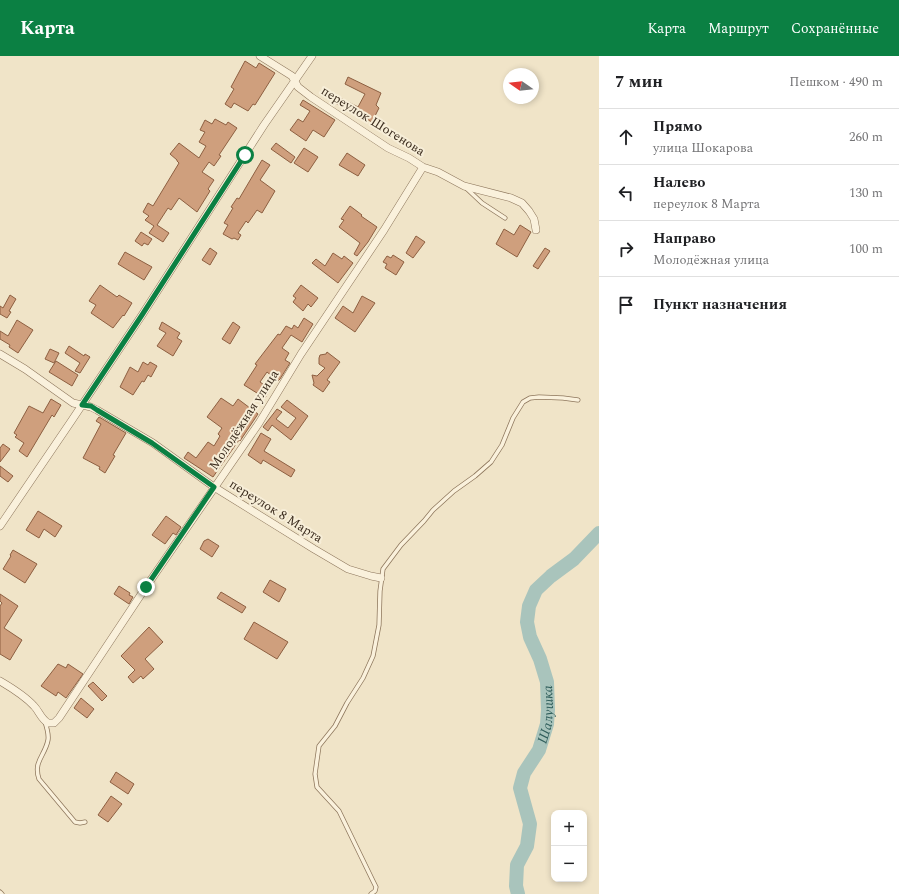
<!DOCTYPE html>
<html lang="ru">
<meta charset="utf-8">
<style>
:root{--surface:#fff;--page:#f2f2f2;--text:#202124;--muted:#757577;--line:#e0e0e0;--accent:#0b8043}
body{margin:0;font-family:Spectral,serif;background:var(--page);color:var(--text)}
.controls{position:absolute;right:12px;bottom:12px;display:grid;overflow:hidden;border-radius:8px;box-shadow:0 2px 6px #0003}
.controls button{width:36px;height:36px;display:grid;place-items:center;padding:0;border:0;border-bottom:1px solid var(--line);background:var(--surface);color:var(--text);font:20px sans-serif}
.compass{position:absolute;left:503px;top:12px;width:36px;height:36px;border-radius:50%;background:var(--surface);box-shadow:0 2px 6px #0003;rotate:284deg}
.stop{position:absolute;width:12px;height:12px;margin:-9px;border:3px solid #0b8043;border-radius:50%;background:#fff}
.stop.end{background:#0b8043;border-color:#fff;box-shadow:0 1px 4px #0008}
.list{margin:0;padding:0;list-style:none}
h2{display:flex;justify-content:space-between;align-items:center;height:52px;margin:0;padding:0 16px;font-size:17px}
h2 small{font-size:13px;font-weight:400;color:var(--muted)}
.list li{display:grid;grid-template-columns:26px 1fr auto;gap:12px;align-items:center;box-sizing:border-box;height:56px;padding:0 16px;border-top:1px solid var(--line)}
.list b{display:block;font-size:15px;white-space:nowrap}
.list p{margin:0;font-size:13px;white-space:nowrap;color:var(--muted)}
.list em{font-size:13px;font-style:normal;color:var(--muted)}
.icon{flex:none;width:22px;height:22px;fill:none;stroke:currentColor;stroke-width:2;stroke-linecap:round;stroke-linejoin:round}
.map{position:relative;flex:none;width:599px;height:838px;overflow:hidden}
header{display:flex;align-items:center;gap:24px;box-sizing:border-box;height:56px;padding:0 20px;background:var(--accent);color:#fff}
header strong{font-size:19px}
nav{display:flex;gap:22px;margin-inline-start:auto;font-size:14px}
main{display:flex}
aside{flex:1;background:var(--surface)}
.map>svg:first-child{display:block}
</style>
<header>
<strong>Карта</strong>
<nav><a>Карта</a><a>Маршрут</a><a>Сохранённые</a></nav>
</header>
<main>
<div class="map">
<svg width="599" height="838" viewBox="0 0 599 838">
<rect width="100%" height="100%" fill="#f0e4c8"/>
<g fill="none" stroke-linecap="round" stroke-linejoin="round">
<path stroke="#a9c4bc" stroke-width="14" id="s1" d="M518 838 516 830 517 809 527 790 530 768 520 732 524 717 539 694 547 668 548 654 547 626 540 603 530 581 527 566 529 550 536 534 551 520 574 503 599 477"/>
</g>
<path fill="#cf9f7d" stroke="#8d5f41" d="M245 5 256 12 259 7 275 17 255 49 253 48 248 55 234 47 231 52 225 48 234 33 231 31Z
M348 21 381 37 376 49 379 52 372 66 335 47 338 41 358 51 365 38 345 28Z
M303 44 335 64 324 81 313 74 306 85 290 74 298 63 303 66 310 55 300 49Z
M215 63 226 69 228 66 237 72 219 99 221 100 214 110 209 106 202 116 214 124 208 133 210 135 197 156 179 142 171 154 168 152 157 169 169 177 163 186 149 177 154 170 145 164 149 160 143 156 148 147 153 150 179 107 177 105V104L170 98 179 87 199 102 206 90 199 86 205 76 200 74 205 64 212 68Z
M276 87 295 101 291 107 271 93Z
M304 92 318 101 308 116 294 107Z
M347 97 365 109 358 120 339 109Z
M262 104 270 109 260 124 275 135 262 157 257 154 248 167 246 165 238 177 241 179 238 184 234 182 232 183 223 178 228 169 224 167 233 152 231 151 237 142 239 143Z
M350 150 362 159 361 160 377 171 368 186 357 200 354 198 360 187 339 171 344 164 341 163Z
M520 169 531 176 517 201 496 188 504 173 514 179Z
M141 176 152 183 148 189 144 187 142 190 135 185Z
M416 180 425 186 413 202 406 197Z
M210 192 217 197 210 209 202 204Z
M545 192 550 195 538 213 533 210Z
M125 196 152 211 144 224 118 208Z
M333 197 342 203 344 200 353 207 338 227 312 207 316 203 325 210Z
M393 199 404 206 396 219 385 212 387 208 383 206 387 200 391 202Z
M100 229 117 241 119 239 132 247 124 260 123 259 113 272 91 257 96 249 89 245Z
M301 229 318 242 311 251 308 248 303 255 293 246 296 242 293 240Z
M10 239 16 243 9 255 11 256 7 262 0 258V250L3 252Z
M362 240 375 247 355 276 335 262 343 250 353 257Z
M304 262 313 268 302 286 291 279 282 292 289 297 285 304 290 307 280 323 278 325 267 316 260 326 270 333 265 342 244 329 257 309 255 308 278 278 280 279 286 270 292 273 294 269 298 272Z
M17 264 33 274 18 297 9 291 10 289 0 283V275L8 280Z
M162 266 180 277 177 282 182 285 173 300 157 290 166 277 159 273Z
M233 266 240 271 230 288 222 283Z
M69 290 84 300 85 298 90 301 80 317 75 315 80 307 65 297Z
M50 293 59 297 54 307 45 303Z
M327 296 340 306 327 324 330 326 323 336 313 329 314 327 312 319 317 320 325 312 319 308V302L320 299 326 298Z
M56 305 78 319 72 330 49 316Z
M143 306 148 309 150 306 157 310 151 321 148 319 144 326 142 325 133 339 120 331 130 311 138 316Z
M221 342 233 350 238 343 258 358 240 385 239 384 213 421 184 402 188 396 196 402 208 386 214 390 220 380 218 378 222 372 207 361Z
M51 343 61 349 54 361 52 359 27 401 19 395 24 387 15 381 17 379 14 377 29 350 43 357Z
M287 344 308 360 291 384 272 369 268 375 263 371 277 353 282 356 276 363 288 372 296 362 281 351Z
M99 361 126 377 113 399 115 400 105 417 99 413 100 411 83 402 101 368 96 365Z
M261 377 271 383 264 395 295 414 291 421 263 404 261 408 248 399Z
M3 388 10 393 0 406V392Z
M0 410 13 420 8 426 0 420Z
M38 455 62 470 55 481 44 473 39 482 26 474Z
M166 460 181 471 176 479 173 477 165 488 152 479Z
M208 483 219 490 212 501 200 493 204 485Z
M13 494 37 508 25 527 3 513 11 500 10 499Z
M270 524 286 533 279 546 263 536Z
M119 530 130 537 129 539 133 541 129 548 114 538Z
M221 536 246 551 242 557 217 542Z
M0 538 18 550 4 572 22 584 10 604 0 598V550L2 547 0 545Z
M254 566 288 586 277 603 244 583Z
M149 571 163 586 145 603 154 613 143 623 141 620 133 627 128 621 135 614 121 600Z
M58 608 66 612 68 608 83 618 66 642 58 636 56 640 41 630Z
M93 626 107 640 102 645 88 630Z
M81 642 94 653 87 662 74 652Z
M116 716 134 728 128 738 110 726Z
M111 740 122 748 108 766 98 759Z"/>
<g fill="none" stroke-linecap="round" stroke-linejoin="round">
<defs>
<path id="lane" d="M465 131 482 147 505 162
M45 666C47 672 49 678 48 684 45 700 33 705 39 723L75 766 80 767 85 766
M0 836 2 838
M371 838 375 835 376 831 373 825 339 755 317 731 315 718 319 690 335 670 347 647 363 622 373 600 379 569 380 535 383 513 401 489 424 465 433 454 454 435 475 420 491 406 502 389 513 362 523 346 530 342 539 341 563 342 578 344"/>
<path id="street" d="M260 0 292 20 298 31 311 41 388 92 409 102 423 111 438 116 464 130 511 142 522 147 529 155 534 163 536 174
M0 298 25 313 73 347 91 351 97 354 153 387 214 431 314 493 348 513 371 520 381 522
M0 470 72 364 142 259 264 69 312 0
M0 625C12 632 25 640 34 650 39 655 41 663 48 667H54L59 662 146 531 259 367 301 298 384 174 423 111"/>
</defs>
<use href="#lane" stroke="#8d765c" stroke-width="5"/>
<use href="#street" stroke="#8d765c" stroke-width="8"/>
<use href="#lane" stroke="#faf1dc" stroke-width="3.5"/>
<use href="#street" stroke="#faf1dc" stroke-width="7"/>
</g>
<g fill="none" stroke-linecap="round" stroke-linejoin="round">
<path stroke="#0b8043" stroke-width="5" d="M146 531 214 431 152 387 97 354 91 350 82 349 142 259 245 99"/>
</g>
<g text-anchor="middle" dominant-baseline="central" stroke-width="4" stroke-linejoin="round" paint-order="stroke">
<g font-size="13" fill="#3d2e20" stroke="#f7eed8">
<text transform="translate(373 65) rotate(32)">переулок Шогенова</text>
<text transform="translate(244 364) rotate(-57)">Молодёжная улица</text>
<text transform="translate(276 455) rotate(32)">переулок 8 Марта</text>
</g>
<g font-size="14" font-style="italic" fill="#2f5d5a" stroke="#f7eed8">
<text stroke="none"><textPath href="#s1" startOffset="190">Шалушка</textPath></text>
</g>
</g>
</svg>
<div class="controls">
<button>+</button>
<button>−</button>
</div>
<svg class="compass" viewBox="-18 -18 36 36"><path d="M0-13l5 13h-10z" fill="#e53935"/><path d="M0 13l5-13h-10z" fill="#757577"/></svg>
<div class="stop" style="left:245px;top:99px"></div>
<div class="stop end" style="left:146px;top:531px"></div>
</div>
<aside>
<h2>7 мин<small>Пешком · 490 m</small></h2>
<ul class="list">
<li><svg class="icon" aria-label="ahead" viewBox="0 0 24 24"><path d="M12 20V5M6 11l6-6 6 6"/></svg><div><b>Прямо</b><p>улица Шокарова</p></div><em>260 m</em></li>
<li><svg class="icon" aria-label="left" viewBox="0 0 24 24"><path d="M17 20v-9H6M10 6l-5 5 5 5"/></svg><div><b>Налево</b><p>переулок 8 Марта</p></div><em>130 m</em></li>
<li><svg class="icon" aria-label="right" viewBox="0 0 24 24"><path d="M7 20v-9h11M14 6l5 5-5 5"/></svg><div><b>Направо</b><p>Молодёжная улица</p></div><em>100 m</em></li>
<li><svg class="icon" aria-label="arrive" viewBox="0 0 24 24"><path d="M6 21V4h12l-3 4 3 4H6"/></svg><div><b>Пункт назначения</b></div></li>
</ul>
</aside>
</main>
